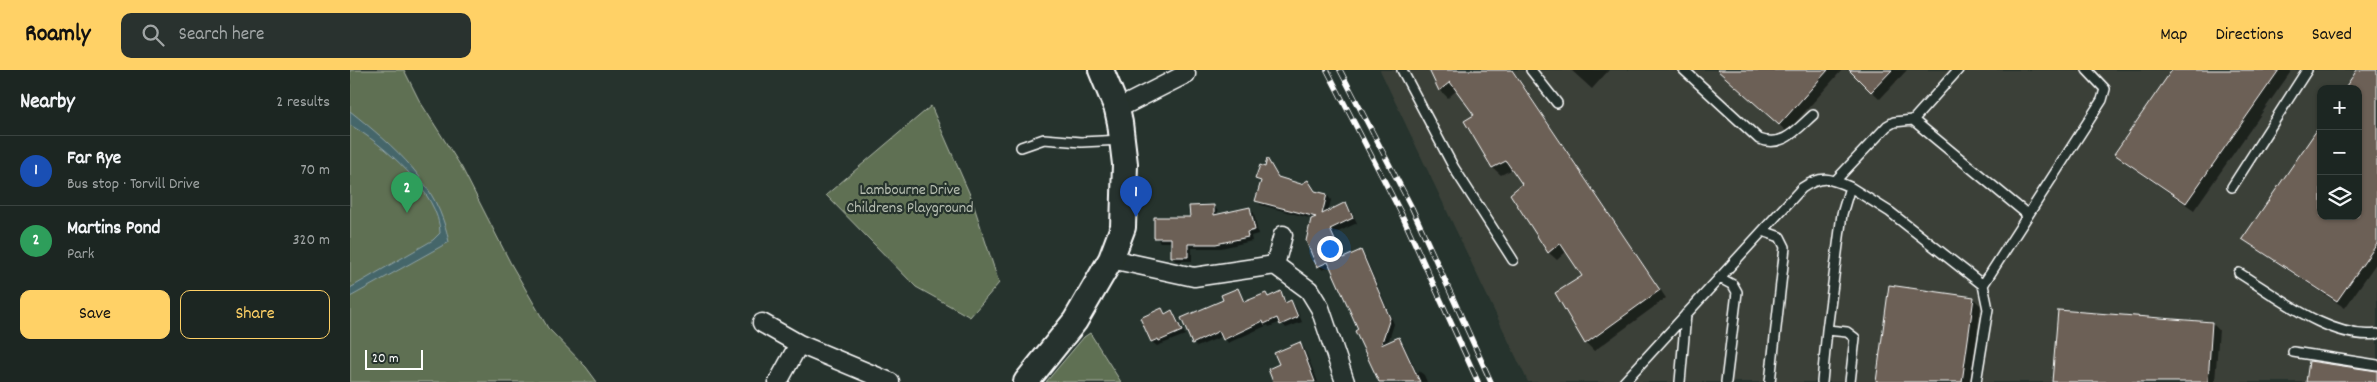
<!DOCTYPE html>
<meta charset="utf-8">
<style>
:root{--surface:#1c2622;--page:#29322f;--text:#f1f3f6;--muted:#a0a5a5;--line:#3a4340;--accent:#ffd166}
body{margin:0;font-family:Dekko,sans-serif;background:var(--page);color:var(--text)}
.controls{position:absolute;right:15px;top:15px;display:grid;overflow:hidden;border-radius:10px;box-shadow:0 1px 4px #0004}
.controls button{width:45px;height:45px;display:grid;place-items:center;padding:0;border:0;border-bottom:1px solid var(--line);background:var(--surface);color:var(--text);font:25px sans-serif}
.scale{position:absolute;left:15px;bottom:12px;width:58px;box-sizing:border-box;padding-left:5px;border:2px solid #fff;border-top:0;font-size:14px;line-height:18px;white-space:nowrap;color:#fff;-webkit-text-stroke:4px #26332d;paint-order:stroke}
.you{position:absolute;left:979px;top:178px;width:18px;height:18px;margin:-12px;border:4px solid #fff;border-radius:50%;background:#1a73e8;box-shadow:0 0 0 8px #1a73e833}
.badge{display:grid;place-items:center;width:32px;height:32px;border-radius:50%;background:var(--accent);color:#fff;font-size:16px;font-weight:700}
.pin{position:absolute;translate:-50% -41px;filter:drop-shadow(0 1px 2px #0008)}
.pin::after{content:'';position:absolute;top:26px;width:18px;height:15px;background:inherit;clip-path:polygon(0 0,100% 0,50% 100%)}
.list{margin:0;padding:0;list-style:none}
h2{display:flex;justify-content:space-between;align-items:center;height:65px;margin:0;padding:0 20px;font-size:21px}
h2 small{font-size:16px;font-weight:400;color:var(--muted)}
.list li{display:grid;grid-template-columns:32px 1fr auto;gap:15px;align-items:center;box-sizing:border-box;height:70px;padding:0 20px;border-top:1px solid var(--line)}
.list b{display:block;font-size:19px;white-space:nowrap}
.list p{margin:0;font-size:16px;white-space:nowrap;color:var(--muted)}
.list em{font-size:16px;font-style:normal;color:var(--muted)}
.actions{display:flex;gap:10px;padding:15px 20px}
.actions a{flex:1;padding:11px 0;border:1px solid var(--accent);border-radius:10px;text-align:center;font-size:18px;color:var(--accent)}
.actions .main{background:var(--accent);color:#111}
.icon{flex:none;width:28px;height:28px;fill:none;stroke:currentColor;stroke-width:2;stroke-linecap:round;stroke-linejoin:round}
.map{position:relative;flex:none;width:2027px;height:312px;overflow:hidden}
header{display:flex;align-items:center;gap:30px;box-sizing:border-box;height:70px;padding:0 25px;background:var(--accent);color:#111}
header strong{font-size:24px}
nav{display:flex;gap:28px;margin-inline-start:auto;font-size:18px}
.search{width:350px;height:45px;background:var(--page);display:flex;align-items:center;gap:12px;box-sizing:border-box;padding:0 18px;border-radius:10px;color:var(--muted);font-size:19px}
main{display:flex}
aside{flex:1;background:var(--surface)}
.map>svg:first-child{display:block}
</style>
<header>
<strong>Roamly</strong>
<div class="search"><svg class="icon" aria-label="search" viewBox="0 0 24 24"><circle cx="10" cy="10" r="6"/><path d="M15 15l6 6"/></svg>Search here</div>
<nav><a>Map</a><a>Directions</a><a>Saved</a></nav>
</header>
<main>
<aside>
<h2>Nearby<small>2 results</small></h2>
<ul class="list">
<li><span class="badge" style="background:#1a4fb4">1</span><div><b>Far Rye</b><p>Bus stop · Torvill Drive</p></div><em>70 m</em></li>
<li><span class="badge" style="background:#2e9e5b">2</span><div><b>Martins Pond</b><p>Park</p></div><em>320 m</em></li>
</ul>
<div class="actions"><a class="main">Save</a><a>Share</a></div>
</aside>
<div class="map">
<svg width="2027" height="312" viewBox="0 0 2027 312">
<rect width="100%" height="100%" fill="#26332d"/>
<filter id="ink" filterUnits="userSpaceOnUse"><feTurbulence type="fractalNoise" baseFrequency=".02" numOctaves="2"/><feDisplacementMap in="SourceGraphic" scale="10" xChannelSelector="R" yChannelSelector="G"/><feConvolveMatrix kernelMatrix="1 2 1 2 8 2 1 2 1" color-interpolation-filters="sRGB"/></filter>
<g filter="url(#ink)">
<path fill="#3b4139" fill-rule="evenodd" d="M1030 0H2027V312H1178ZM1971 19H2008V146H1971Z"/>
<path fill="#5e6f52" stroke="#aeb7a8" d="M0 0H54L69 30 112 98 161 194 198 258 236 297 247 312H0Z
M581 36 621 127 649 213 620 247 566 217 476 125Z
M740 263 771 312H696L734 267Z"/>
<path fill="#45666b" stroke="#8fa3a6" d="M0 41C45 77 88 113 99 172L0 227V218L83 170 90 163C90 123 32 73 0 55Z"/>
<path fill="#0007" d="M1080 0H1163L1316 228 1244 281 1236 273 1206 224 1234 206 1217 181 1207 190 1199 183 1161 124 1173 114 1163 99 1151 105 1143 98 1115 52 1125 46 1107 20 1098 28 1091 21 1105 9 1104 7 1091 18V21Z
M1221 0H1259L1242 19Z
M1368 0H1492L1437 62Z
M1500 0H1557L1530 29Z
M1823 0H1942L1844 140 1773 91 1766 83Z
M2009 0H2027V192L1995 238 1902 176 1894 168 1971 146H2008Z
M918 90 930 109 951 115 958 111 967 123 977 125 981 130 978 143 996 134 1000 138 1007 153 984 164 995 189 1010 182 1015 186 1044 254 1038 273 1049 268 1053 273 1067 302 1069 301 1074 305 1077 312H1030L981 196 973 200 968 196 963 149 911 135 907 131 911 113 907 109 916 98Z
M864 137 868 141V146L900 139 904 143 908 164 901 166 902 171 871 178H842V191H826L822 187V172H810L806 167Z
M1540 217 1623 228 1631 236 1620 312H1527Z
M887 220 896 233 915 224 919 228 930 223 937 233 941 232 945 236 952 252 936 258 931 252 919 257 918 255 878 273 873 266 847 277 843 273 875 230Z
M812 239 817 244 822 242 826 246 835 265 807 276 802 272Z
M1709 241 1862 253 1869 260 1865 312H1704Z
M949 273 954 278 968 312H924L920 300 931 295Z"/>
<path fill="#6c6156" stroke="#fff" d="M1079 0H1162L1310 220 1235 274 1205 223 1232 206 1210 173 1198 183 1160 124 1172 114 1156 91 1142 98 1114 51 1124 45 1100 12 1089 21Z
M1367 0H1478L1429 55Z
M1499 0H1542L1521 22Z
M1822 0H1929L1836 133 1764 84Z
M2007 0H2027V174L1987 231 1892 169 1971 54V146H2008V19H1994Z
M917 88 928 107 951 114 958 110 965 121 977 124 972 144 996 132 1003 148 980 159 993 188 1011 180 1040 248 1031 275 1049 267 1070 312H1029L1005 261 1008 259 978 192 967 197 956 171 961 149 966 147 905 131 911 111 905 109 910 95 915 97Z
M864 135V145L900 137 905 160 897 162 898 167 866 174H838V187H821V168H804V147H840L839 136Z
M1539 215 1624 227 1612 312H1526Z
M888 218 894 232 916 223 918 227 931 221 935 233 941 230 948 247 930 255 927 248 914 254 913 251 873 270 869 261 842 274 831 248 873 230 871 225Z
M812 238 815 244 822 240 832 261 809 271 808 269 801 272 790 248Z
M1708 240 1862 252 1858 312H1702Z
M950 272 965 312H923L918 299 929 294 924 283Z
M1959 291 2027 301V312H1956Z"/>
<g fill="none" stroke-linecap="round" stroke-linejoin="round">
<defs>
<path id="lane" d="M1052 0 1104 98 1163 190
M1181 0 1207 33
M1334 0 1409 69C1433 78 1446 60 1463 45
M1563 50 1678 145
M671 77 694 69 731 72 772 70
M1486 110 1537 56 1544 52 1563 50 1608 0
M1882 117 1957 0
M1413 161 1430 167 1435 177 1420 312
M1889 203C1928 227 1980 270 2027 264
M1370 208 1383 215 1387 222 1376 312
M1633 215 1752 30 1755 19 1737 0
M1943 282 2027 295
M1274 312 1452 118C1471 105 1480 108 1500 117
M1330 312 1336 244
M1472 312 1477 260
M1500 312 1505 268 1497 262 1477 260 1492 144 1500 117 1540 142 1633 215 1638 239 1626 312"/>
<path id="street" d="M767 39 836 4
M761 189 844 207 925 195 959 220 970 238 995 312
M925 195 933 165
M412 253 449 274 540 312
M428 312 449 274"/>
<path id="secondary" d="M676 312 725 251 761 189 773 157 775 94 770 53 767 39 751 0"/>
</defs>
<use href="#lane" stroke="#fff" stroke-width="12"/>
<use href="#street" stroke="#fff" stroke-width="21"/>
<use href="#secondary" stroke="#fff" stroke-width="28"/>
<use href="#lane" stroke="#26332d" stroke-width="9"/>
<use href="#street" stroke="#26332d" stroke-width="18"/>
<use href="#secondary" stroke="#26332d" stroke-width="24"/>
<defs>
<path id="rail" d="M977 0 1051 143 1128 312
M990 0 1062 138 1141 312"/>
</defs>
<use href="#rail" stroke="#fff" stroke-width="5.5"/>
<use href="#rail" stroke="#26332d" stroke-width="4" stroke-dasharray="11" stroke-linecap="butt"/>
</g>
</g>
<g text-anchor="middle" dominant-baseline="central" stroke-width="4.5" stroke-linejoin="round" paint-order="stroke">
<g font-size="16" fill="#b7beb1" stroke="#26332d">
<text x="560" y="120">Lambourne Drive<tspan x="560" dy="18">Childrens Playground</tspan></text>
</g>
</g>
</svg>
<div class="controls">
<button>+</button>
<button>−</button>
<button><svg class="icon" aria-label="layers" viewBox="0 0 24 24"><path d="M12 4l9 5-9 5-9-5zM3 14l9 5 9-5"/></svg></button>
</div>
<div class="scale">20 m</div>
<div class="you"></div>
<div class="pin badge" style="left:786px;top:147px;background:#1a4fb4">1</div>
<div class="pin badge" style="left:57px;top:143px;background:#2e9e5b">2</div>
</div>
</main>
